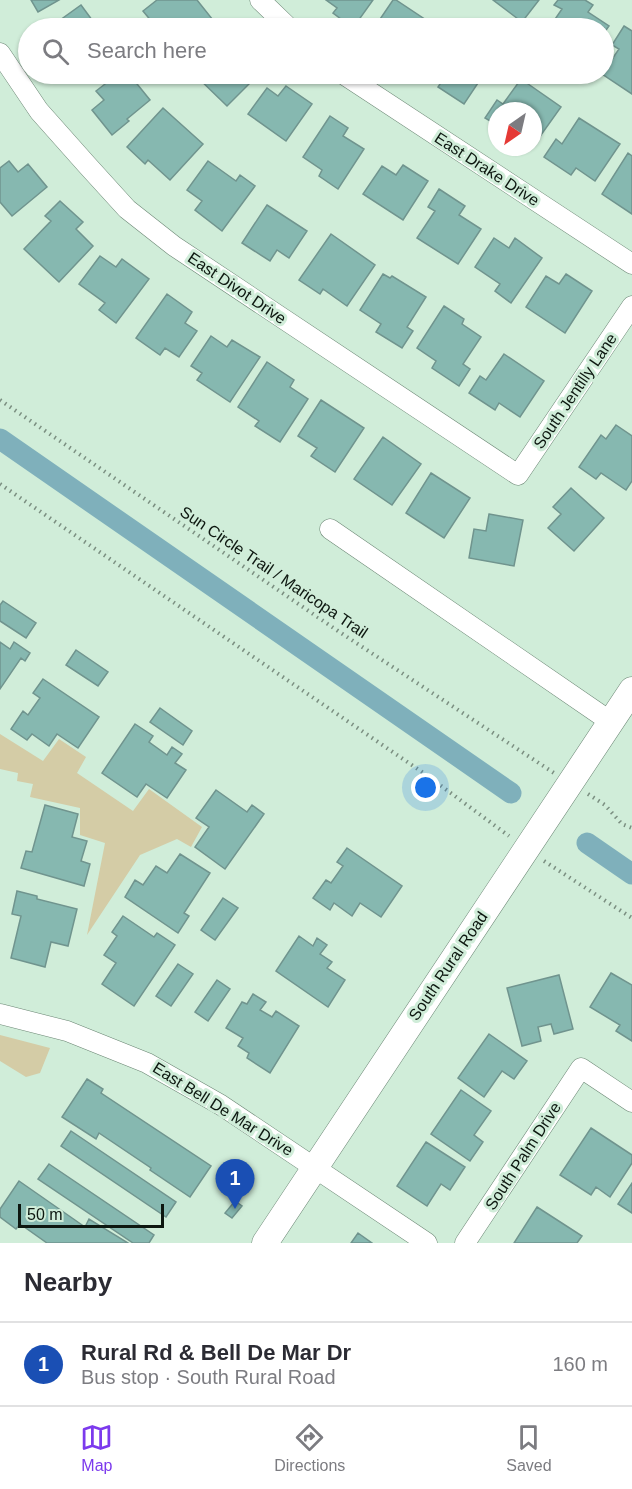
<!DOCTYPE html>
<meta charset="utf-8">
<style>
:root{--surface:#fff;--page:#f2f2f3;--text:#2b2b33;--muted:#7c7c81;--line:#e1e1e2;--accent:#7c3aed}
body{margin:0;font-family:Arial,sans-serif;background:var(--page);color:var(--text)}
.compass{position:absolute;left:488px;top:102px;width:54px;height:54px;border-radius:50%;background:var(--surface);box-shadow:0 2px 4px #0004;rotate:214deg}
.scale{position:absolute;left:18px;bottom:15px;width:146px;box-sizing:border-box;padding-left:6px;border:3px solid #0d1710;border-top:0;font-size:16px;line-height:21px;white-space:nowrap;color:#0d1710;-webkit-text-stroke:4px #d0edd9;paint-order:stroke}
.you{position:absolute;left:426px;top:788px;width:21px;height:21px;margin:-15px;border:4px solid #fff;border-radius:50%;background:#1a73e8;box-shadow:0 0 0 9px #1a73e833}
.badge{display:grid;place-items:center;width:39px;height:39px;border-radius:50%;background:var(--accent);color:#fff;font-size:20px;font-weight:700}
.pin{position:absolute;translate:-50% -50px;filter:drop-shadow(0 2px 3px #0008)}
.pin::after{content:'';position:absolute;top:32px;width:21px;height:18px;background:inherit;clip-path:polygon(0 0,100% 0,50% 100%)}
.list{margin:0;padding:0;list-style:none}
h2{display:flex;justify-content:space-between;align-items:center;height:78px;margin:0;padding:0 24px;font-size:26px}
h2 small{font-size:20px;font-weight:400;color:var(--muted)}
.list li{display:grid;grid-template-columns:39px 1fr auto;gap:18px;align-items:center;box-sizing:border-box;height:84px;padding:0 24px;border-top:2px solid var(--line)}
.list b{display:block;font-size:22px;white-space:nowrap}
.list p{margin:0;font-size:20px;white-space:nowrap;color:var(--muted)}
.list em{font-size:20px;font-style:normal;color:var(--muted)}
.icon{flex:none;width:33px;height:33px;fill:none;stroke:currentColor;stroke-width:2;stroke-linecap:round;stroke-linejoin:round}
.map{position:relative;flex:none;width:632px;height:1243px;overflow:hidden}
.search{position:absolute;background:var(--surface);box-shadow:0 2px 4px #0004;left:18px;right:18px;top:18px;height:66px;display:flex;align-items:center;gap:15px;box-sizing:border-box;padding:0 21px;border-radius:33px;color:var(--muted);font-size:22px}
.sheet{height:162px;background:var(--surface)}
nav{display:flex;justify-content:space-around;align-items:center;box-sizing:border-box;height:84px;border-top:2px solid var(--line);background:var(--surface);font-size:16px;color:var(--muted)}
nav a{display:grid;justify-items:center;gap:3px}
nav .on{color:var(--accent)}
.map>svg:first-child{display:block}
</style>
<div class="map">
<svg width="632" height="1243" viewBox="0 0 632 1243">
<rect width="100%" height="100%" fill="#d0edd9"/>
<path fill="#d4cca6" d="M0 734 43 761 59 739 86 757 77 773 133 811 149 789 202 827 191 847 177 839 140 855 87 935 105 843 80 835V808L30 797 33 784 17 781 18 773 0 769Z
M0 1035 50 1048 40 1073 26 1077 0 1061Z"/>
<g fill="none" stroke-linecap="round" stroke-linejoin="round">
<path stroke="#7fb0bb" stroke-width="21" d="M0 439 511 793
M587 843 632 874"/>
</g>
<path fill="#86b8b0" stroke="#70948e" stroke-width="1.5" d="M31 0H59L38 12Z
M157 0H197L213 20 202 28H157L143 11Z
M326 0H373L353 28 333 13 337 8Z
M393 0H396L432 24 429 28H374Z
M493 0H539L522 22Z
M558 0H585L593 5 588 12 609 26 604 33V28H549L562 9 554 5Z
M81 5 98 28H49Z
M624 26 632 31V94L602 74 619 49 612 45Z
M118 74H129L150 100 127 119 129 121 112 135 92 110 104 100 96 91Z
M194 74H259L227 106Z
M438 74H484L464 104 438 87 444 78Z
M521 79 561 107 536 142 533 140V111H497V125L485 118 497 100 503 104Z
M286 86 312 104 286 141 248 114 267 88 278 96Z
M163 108 203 144 170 180 148 160 145 164 127 147Z
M330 116 348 128 343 136 364 149 338 189 319 176 322 170 303 157Z
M579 118 620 144 595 181 576 168 571 175 544 157 556 139 562 144Z
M628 153 632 156V214L602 194Z
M9 161 18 172 28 164 47 187 12 216 0 202V168Z
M208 161 236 181 240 175 255 186 222 231 195 210 202 201 187 190Z
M403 165 428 181 403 220 363 194 382 166 396 175Z
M439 189 465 206 459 215 481 229 458 264 417 238 435 211 428 207Z
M60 201 83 222 76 229 93 246 59 282 24 249 51 221 45 216Z
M267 205 307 231 289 258 277 250 270 261 242 243Z
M331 234 375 265 347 306 323 289 320 294 299 280Z
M494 238 509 248 515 238 542 258 511 303 495 291 500 284 475 267Z
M100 256 116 267 122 259 149 279 116 323 99 310 105 303 79 284Z
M383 274 390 278 392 276 426 297 407 327 413 331 402 348 376 332 381 324 360 310Z
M566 274 592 291 565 333 526 307 546 276 559 284Z
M167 294 192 312 185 323 197 331 179 357 165 348 160 355 136 338Z
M444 306 464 319 462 324 481 337 463 364 470 369 459 386 432 368 436 361 417 348Z
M211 336 227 347 232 340 260 357 230 402 197 380 202 373 191 366Z
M504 354 544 381 520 417 499 403 495 410 469 393 480 376 486 380Z
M267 362 294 380 290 387 308 399 280 442 255 426 259 421 238 407Z
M321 400 364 428 335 472 311 456 317 448 298 436Z
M616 425 632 436V481L626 490 601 473 596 479 579 467 601 435 606 439Z
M383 437 421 464 392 505 354 479Z
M431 473 470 498 444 538 406 513Z
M571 488 604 518 574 551 548 528 561 514 553 507Z
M489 514 523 520 514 566 469 558 474 529 486 531Z
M3 601 36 623 26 638 0 621V605Z
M0 642 10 649 14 642 30 653 25 661 21 658 0 689Z
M76 650 108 672 98 686 66 665Z
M43 679 99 717 78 748 57 734 49 746 32 734 27 740 11 729 23 711 28 715 40 698 33 693Z
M160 708 192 731 183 745 150 722Z
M135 724 153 736 149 742 167 755 172 747 182 754 175 763 186 770 167 798 146 784 137 797 102 773Z
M216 790 247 812 252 805 264 814 225 869 195 847 209 827 196 818Z
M45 805 78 814 72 837 87 841 81 861 90 864 84 886 21 868 26 851 32 852Z
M347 848 402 886 381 917 360 903 352 916 334 903 330 910 313 898 326 880 331 883 343 866 337 862Z
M180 854 210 873 184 913 189 916 178 933 125 897 135 880 143 885 156 866 167 873Z
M17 891 37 896V899L77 909 68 946 51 942 45 967 11 958 21 916 12 914Z
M223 898 238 908 215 940 201 930Z
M123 916 154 937 157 933 175 945 134 1006 102 984 116 963 104 955 117 936 112 932Z
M299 936 313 946 317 938 327 945 320 954 332 962 327 968 345 980 328 1007 276 971Z
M178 964 193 974 171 1006 156 996Z
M611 973 632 985V1041L616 1031 620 1025 590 1007Z
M559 975 573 1029 554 1034 551 1024 538 1027 541 1041 522 1046 507 988Z
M217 980 230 989 208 1021 195 1012Z
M253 994 266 1002 260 1010 272 1017 276 1011 299 1026 270 1073 247 1058 249 1053 238 1046 243 1038 226 1028 242 1002 247 1004Z
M489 1034 527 1061 514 1079 502 1071 484 1097 458 1078Z
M87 1079 103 1089 101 1093 211 1166 190 1197 150 1170 151 1168 99 1133 96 1139 62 1117Z
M461 1090 491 1111 474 1135 483 1142 470 1161 431 1134Z
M591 1128 632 1155V1163L610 1197 596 1187 591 1195 560 1175Z
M71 1131 176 1202 166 1217 61 1146Z
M426 1142 465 1167 450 1190 441 1184 427 1206 397 1186Z
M49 1164 154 1235 149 1243H133L38 1179Z
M19 1181 85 1227 89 1219 128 1243H47L20 1224 16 1229 0 1217V1209Z
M632 1183V1213L618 1204Z
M235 1201 242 1206 232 1218 225 1213Z
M537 1207 582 1236 577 1243H514Z
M358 1233 372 1243H351Z"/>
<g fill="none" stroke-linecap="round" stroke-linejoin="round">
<defs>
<path id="minor" d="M260 0 289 28
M0 53 39 111 87 165 127 209 174 246 518 475 632 306
M343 74 632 264
M330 529 611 722
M0 1014 67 1031 147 1063 221 1105 427 1243
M465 1243 581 1068 632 1102"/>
<path id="major" d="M265 1243 632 690"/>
</defs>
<use href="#minor" stroke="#6b8674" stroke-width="21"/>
<use href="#major" stroke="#6b8674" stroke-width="27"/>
<path stroke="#7b8f81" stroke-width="4" stroke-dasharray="1.5 4.5" stroke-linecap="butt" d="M0 400 338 631 554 773
M0 484 425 774 509 836
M588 794 605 805 622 824 632 828
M544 861 632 918"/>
<use href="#minor" stroke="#fff" stroke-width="20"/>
<use href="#major" stroke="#fff" stroke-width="26"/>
</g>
<g text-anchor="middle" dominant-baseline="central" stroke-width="6" stroke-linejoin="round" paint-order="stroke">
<g font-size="16" fill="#0d1710" stroke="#d0edd9">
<text transform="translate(487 169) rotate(33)">East Drake Drive</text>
<text transform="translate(237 288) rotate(34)">East Divot Drive</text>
<text transform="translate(575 391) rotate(-56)">South Jentilly Lane</text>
<text transform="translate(274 572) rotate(34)">Sun Circle Trail / Maricopa Trail</text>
<text transform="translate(448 966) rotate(-56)">South Rural Road</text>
<text transform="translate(223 1109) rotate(32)">East Bell De Mar Drive</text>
<text transform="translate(523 1156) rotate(-57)">South Palm Drive</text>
</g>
</g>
</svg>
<svg class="compass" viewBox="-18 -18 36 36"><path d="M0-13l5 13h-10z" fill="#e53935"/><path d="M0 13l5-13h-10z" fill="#7c7c81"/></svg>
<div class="scale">50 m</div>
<div class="you"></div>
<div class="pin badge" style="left:235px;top:1209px;background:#1a4fb4">1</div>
<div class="search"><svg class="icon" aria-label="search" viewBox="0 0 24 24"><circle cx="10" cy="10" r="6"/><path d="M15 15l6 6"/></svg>Search here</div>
</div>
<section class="sheet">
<h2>Nearby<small></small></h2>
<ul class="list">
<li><span class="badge" style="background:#1a4fb4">1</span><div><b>Rural Rd &amp; Bell De Mar Dr</b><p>Bus stop · South Rural Road</p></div><em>160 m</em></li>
</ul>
</section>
<nav>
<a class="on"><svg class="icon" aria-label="map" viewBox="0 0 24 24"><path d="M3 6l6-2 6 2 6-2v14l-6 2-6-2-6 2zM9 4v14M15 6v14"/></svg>Map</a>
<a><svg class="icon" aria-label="directions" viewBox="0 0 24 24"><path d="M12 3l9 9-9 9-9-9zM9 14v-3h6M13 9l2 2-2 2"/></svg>Directions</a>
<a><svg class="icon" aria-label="saved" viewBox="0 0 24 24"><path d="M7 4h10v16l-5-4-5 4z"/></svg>Saved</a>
</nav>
